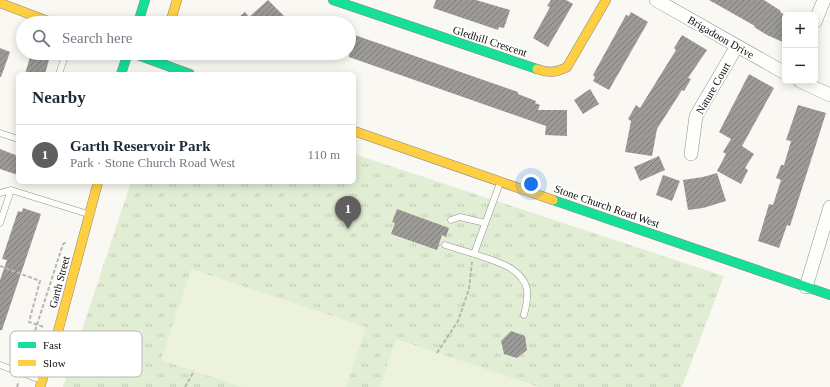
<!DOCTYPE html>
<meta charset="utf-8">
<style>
:root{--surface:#fff;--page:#f2f2f3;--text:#1f2937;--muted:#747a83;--line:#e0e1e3;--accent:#605f5d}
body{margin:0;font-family:Georgia,serif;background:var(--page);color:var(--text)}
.controls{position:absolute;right:12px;top:12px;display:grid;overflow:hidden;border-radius:6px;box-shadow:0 2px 10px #0003}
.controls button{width:36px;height:36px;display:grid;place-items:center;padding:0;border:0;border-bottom:1px solid var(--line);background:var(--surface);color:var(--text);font:20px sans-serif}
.you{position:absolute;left:531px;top:184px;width:14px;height:14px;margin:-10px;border:3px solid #fff;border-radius:50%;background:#1a73e8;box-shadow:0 0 0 6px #1a73e833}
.badge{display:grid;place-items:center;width:26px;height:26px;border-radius:50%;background:var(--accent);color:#fff;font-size:13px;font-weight:700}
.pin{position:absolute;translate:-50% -33px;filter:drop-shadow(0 1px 2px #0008)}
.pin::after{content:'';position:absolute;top:21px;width:14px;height:12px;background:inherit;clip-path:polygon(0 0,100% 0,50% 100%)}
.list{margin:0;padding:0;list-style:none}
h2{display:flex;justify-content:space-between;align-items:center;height:52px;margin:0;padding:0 16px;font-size:17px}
h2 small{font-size:13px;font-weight:400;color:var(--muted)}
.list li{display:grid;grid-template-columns:26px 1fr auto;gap:12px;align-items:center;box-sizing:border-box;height:60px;padding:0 16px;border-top:1px solid var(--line)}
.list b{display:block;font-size:15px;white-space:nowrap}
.list p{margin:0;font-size:13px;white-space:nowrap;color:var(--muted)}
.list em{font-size:13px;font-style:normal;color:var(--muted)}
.icon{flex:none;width:22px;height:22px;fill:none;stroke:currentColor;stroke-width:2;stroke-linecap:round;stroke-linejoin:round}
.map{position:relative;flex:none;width:830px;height:387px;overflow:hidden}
.search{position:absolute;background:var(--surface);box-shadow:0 2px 10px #0003;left:16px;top:16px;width:340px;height:44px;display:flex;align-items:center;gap:10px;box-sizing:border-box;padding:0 14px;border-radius:22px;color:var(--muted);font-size:15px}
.panel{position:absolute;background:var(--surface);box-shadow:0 2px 10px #0003;left:16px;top:72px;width:340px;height:112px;border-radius:6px}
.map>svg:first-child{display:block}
</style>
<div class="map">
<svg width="830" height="387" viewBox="0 0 830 387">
<defs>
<pattern id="grass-tufts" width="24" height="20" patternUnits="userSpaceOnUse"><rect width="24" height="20" fill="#e2eed4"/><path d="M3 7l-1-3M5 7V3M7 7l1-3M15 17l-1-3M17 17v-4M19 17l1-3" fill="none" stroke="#c1cbb5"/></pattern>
<pattern id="building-hatch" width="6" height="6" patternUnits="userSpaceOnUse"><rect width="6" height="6" fill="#9d9b97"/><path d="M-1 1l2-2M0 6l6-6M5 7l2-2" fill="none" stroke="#7e7d7a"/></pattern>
</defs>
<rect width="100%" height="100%" fill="#faf8f2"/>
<path fill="url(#grass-tufts)" d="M354 154 724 276 682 387H63L131 182H354Z"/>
<path fill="#ecf2dd" d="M191 269 366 327 346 387H242L161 360Z
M396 339 539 387H380Z"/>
<path fill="url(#building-hatch)" d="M268 0 291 23H232L245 12 249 17Z
M436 0H476L510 10 504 28 499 27 498 30 433 8Z
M551 0H566L573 4 548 47 533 38 550 7 547 6Z
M709 0H764L781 11 780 12 785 15V43L767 35 754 27 755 26Z
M631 12 648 22 609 90 593 81 595 77 593 75 626 15 629 16Z
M349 33 518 92V94L536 101 535 103 540 105 538 110H567V136L545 135 546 126 349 57Z
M682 35 707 50 688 78 691 79 684 91 682 90 657 129 652 156 625 152 631 121 628 119 636 105 640 108 676 50 674 48Z
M0 48 10 52 1 77H0Z
M31 54 49 60 45 74H25Z
M749 74 774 88 742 146 754 154 745 168 748 170 741 184 717 171 726 154 723 152 731 139 719 132Z
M590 89 599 104 583 114 574 100Z
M798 105 826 113 790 226 787 225 779 248 758 241 769 204 773 205 781 180 776 178 781 165H784L791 141 786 140Z
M0 149 18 156V175L0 169Z
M659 156 665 170 640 181 634 167Z
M717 173 726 201 703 208 688 210 683 180 703 177Z
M663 175 680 181 672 201 656 195Z
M23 208 41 214 2 330H0V280L7 260 2 259 18 211 22 212Z
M397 209 449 228 446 237 442 235 437 250 391 234 395 223 392 222Z
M511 331 525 336 527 350 517 358 504 354 501 341Z"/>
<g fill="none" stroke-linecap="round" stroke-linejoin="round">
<defs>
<path id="lane" d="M59 74 66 53
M0 133 18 139
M500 183 474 254C492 260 523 267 527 290 528 298 526 307 524 315
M0 193 11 190 88 214
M451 220 460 217 485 223
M0 223 11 190
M445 245 474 254
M0 365 41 380"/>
<path id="street" d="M656 0 785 73
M815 22 824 0
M800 81 830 95
M691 154 696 116 737 46
M806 287 830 207"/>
<path id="fast" d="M333 0 537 69
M138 23 145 0
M132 53 190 74
M121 74 128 53
M553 200 830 295"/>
<path id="slow" d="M0 3 53 23
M170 23 177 0
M537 69C549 73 555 73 567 67L606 0
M354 131 553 200
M40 387 57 335 98 182"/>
</defs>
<use href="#lane" stroke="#949390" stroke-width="7"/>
<use href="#street" stroke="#949390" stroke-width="14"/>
<use href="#fast" stroke="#8a8987" stroke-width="10"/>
<use href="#slow" stroke="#8a8987" stroke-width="10"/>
<path stroke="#b8b7b6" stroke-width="2" stroke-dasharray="4 2" stroke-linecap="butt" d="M0 266 40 281 29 322 44 327
M437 353 458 321 469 289 472 262
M24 365 63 244 67 242
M17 387 19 381
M185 387 194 371"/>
<use href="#lane" stroke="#fefefd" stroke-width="6"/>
<use href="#street" stroke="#fefefd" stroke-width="13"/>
<use href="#fast" stroke="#16e098" stroke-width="9"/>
<use href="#slow" stroke="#ffcf43" stroke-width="9"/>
</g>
<g text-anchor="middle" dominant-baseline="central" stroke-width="4" stroke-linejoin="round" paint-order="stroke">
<g font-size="11" fill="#0d0d0d" stroke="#fff">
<text transform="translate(721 37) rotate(30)">Brigadoon Drive</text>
<text transform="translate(490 41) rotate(18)">Gledhill Crescent</text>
<text transform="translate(713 88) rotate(-60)">Nature Court</text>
<text transform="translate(607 206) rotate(19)">Stone Church Road West</text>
<text transform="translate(59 282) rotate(-75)">Garth Street</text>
</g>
</g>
<rect x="10" y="331" width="132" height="46" rx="6" fill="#fff" stroke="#b6b6b6" stroke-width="1"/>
<rect x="18" y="342" width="18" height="6" fill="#16e098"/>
<rect x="18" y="360" width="18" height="6" fill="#ffcf43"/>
<g font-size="11" fill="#0d0d0d">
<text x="43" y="349">Fast</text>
<text x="43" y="367">Slow</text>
</g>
</svg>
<div class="controls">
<button>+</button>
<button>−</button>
</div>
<div class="you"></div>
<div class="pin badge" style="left:348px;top:229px">1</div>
<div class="search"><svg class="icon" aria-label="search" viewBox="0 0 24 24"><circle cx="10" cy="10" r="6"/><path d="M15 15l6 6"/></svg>Search here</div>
<section class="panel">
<h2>Nearby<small></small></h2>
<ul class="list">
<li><span class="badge">1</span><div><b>Garth Reservoir Park</b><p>Park · Stone Church Road West</p></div><em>110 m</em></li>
</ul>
</section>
</div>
